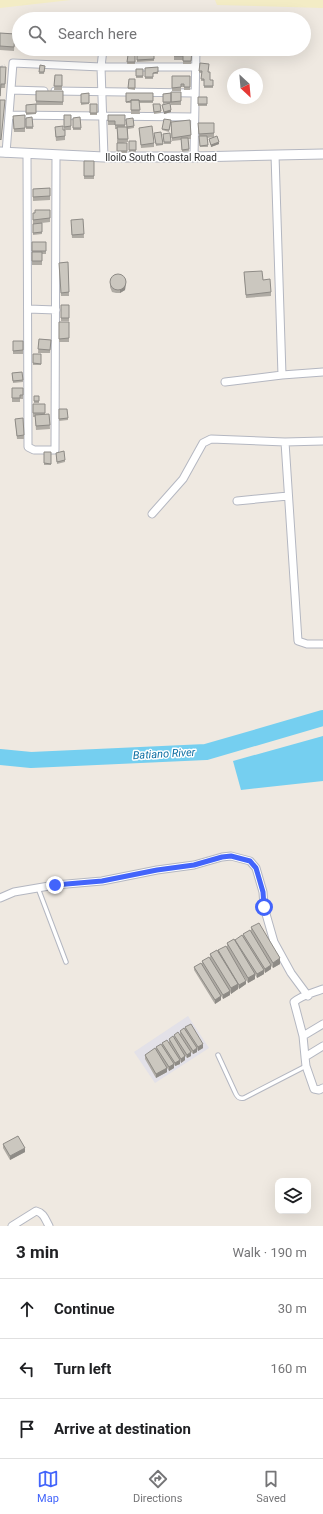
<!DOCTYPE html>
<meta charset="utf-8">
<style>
:root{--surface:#fff;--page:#f6f6f6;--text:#202124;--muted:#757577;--line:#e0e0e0;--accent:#4264fb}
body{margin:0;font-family:Roboto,sans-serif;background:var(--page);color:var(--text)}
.controls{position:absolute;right:12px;bottom:12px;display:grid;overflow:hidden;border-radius:8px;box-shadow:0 4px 16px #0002}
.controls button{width:36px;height:36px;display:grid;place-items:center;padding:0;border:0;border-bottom:1px solid var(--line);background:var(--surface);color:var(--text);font:20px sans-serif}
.compass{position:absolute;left:227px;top:68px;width:36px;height:36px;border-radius:50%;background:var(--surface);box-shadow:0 4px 16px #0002;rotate:154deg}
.stop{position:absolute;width:12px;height:12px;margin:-9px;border:3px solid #4264fb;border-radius:50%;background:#fff}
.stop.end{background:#4264fb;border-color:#fff;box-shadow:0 1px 4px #0008}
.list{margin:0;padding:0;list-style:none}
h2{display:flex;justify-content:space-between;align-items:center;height:52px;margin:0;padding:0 16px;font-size:17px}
h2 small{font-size:13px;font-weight:400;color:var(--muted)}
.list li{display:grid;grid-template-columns:26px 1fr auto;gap:12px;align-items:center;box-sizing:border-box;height:60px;padding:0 16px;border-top:1px solid var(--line)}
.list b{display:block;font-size:15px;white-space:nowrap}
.list em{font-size:13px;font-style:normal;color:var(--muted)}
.icon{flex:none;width:22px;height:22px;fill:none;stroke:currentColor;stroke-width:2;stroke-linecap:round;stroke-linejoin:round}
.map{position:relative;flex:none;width:323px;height:1226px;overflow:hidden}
.search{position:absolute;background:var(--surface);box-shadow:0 4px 16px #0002;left:12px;right:12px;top:12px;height:44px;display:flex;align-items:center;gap:10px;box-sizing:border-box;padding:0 14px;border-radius:22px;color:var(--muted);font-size:15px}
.sheet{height:232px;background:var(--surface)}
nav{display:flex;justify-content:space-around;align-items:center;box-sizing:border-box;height:56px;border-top:1px solid var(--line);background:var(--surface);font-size:11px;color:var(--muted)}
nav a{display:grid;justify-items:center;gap:2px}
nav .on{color:var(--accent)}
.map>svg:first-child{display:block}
</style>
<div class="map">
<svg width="323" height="1226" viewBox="0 0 323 1226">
<rect width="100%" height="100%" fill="#efe9e1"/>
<path fill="#e3e1e8" d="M188 1016 209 1048 155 1083 134 1052Z"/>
<path fill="#f3ecc5" d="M0 0H71L0 8Z
M215 0H323V8L217 5Z"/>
<path fill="#75cff0" d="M323 736V781L241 790 233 761Z"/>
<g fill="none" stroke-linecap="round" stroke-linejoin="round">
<path stroke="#75cff0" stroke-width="16" d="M0 757 31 760 206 752 323 718"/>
<defs>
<path id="service" d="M38 888 66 962
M218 1055 235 1092C237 1097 239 1099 244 1098L306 1066"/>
<path id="minor" d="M103 49 101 67 104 157
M11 90 44 91
M55 91 194 93
M9 115 194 117
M6 153 13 63 101 67H195
M27 153 28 447 34 450H55L56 155
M275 155 282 375
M194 157 196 49
M28 309 56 310
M225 382 282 375 323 372
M285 442 298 641 307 644H323
M237 501 288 496
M152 514 183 479 203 443 211 439 285 442 323 441
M0 898 14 892 55 885 102 881 157 870 194 865 222 857 231 856 250 861 256 868 263 892 264 907 274 942 291 973 308 996
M323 989C313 993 302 995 294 1002L303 1036 323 1024
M303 1036 305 1057
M323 1046 305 1057 306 1066 314 1089 319 1090 323 1088
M12 1226 36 1211C44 1213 45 1219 49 1226"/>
<path id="tertiary" d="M0 152 104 157H194L323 154"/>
</defs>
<use href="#service" stroke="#b4b7c1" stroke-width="5.5"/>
<use href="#minor" stroke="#b4b7c1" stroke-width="9"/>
<use href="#tertiary" stroke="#b4b7c1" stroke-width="11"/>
<path stroke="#c9c9c9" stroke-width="1.5" stroke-dasharray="3 2" stroke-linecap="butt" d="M0 67 5 65"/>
<use href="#service" stroke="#fff" stroke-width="3.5"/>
<use href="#minor" stroke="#fff" stroke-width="7"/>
<use href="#tertiary" stroke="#fff" stroke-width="9"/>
</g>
<path fill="#afaba4" d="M0 33 15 34 14 51 0 50Z
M62 49H71V54H62Z
M72 49H80V54H72Z
M117 49H126V53L117 54Z
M146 49H156V54H154V61L137 62V53L146 52Z
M156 49H166V51L156 50Z
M174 49 183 51H192L191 64H183V60H174Z
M237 49H253V54H237Z
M270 49H281L280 52 270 51Z
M128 55H135V64H127Z
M40 65 45 66 44 74H39Z
M0 67H6L5 88H1L0 99Z
M158 67V74H153V79H145V68Z
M136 69 143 76V78H136Z
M199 71 208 72 210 80H213V88H204V81H201L202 73H199Z
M55 75H62V90H54Z
M172 76H190V90H184V87H181V91H172Z
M129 79H135V90L128 89Z
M36 91H63V105H36V114L26 115V105L36 104Z
M181 92V105H171V102V103H170L171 112 164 114 162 105 169 103 163 104V94L171 93Z
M89 93V104L81 105V94Z
M126 93H153V103H139L140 114H131V103H126Z
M198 97H207V106H198Z
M90 104H97V115H90Z
M153 104H160L161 113 154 114Z
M25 115V132H14L13 116Z
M64 115H71V130H65V140L56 141 55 130H64Z
M108 115H125V127H127L133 118 134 128 128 129V142L123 143H127V153H117V129H115V125H108Z
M32 117 33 129H26V118Z
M80 117 81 130H73V118Z
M171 122 169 132 162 130V129Z
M171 122 191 135V139H188L189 151 182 152 181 140 172 141Z
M198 123H214V137L219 144 211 147 209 139 214 137 207 138 208 147H200Z
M139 128 154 143V147L141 148Z
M161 132 163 145 156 146 154 135Z
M170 133 171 144H164L163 134Z
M129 141H136V152H129Z
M84 161H94V179H84Z
M50 188V200L33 201V189Z
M50 210V222L33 224V213Z
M83 219 84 238H72L71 224Z
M42 223V234L33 235V224Z
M32 242H46V254H42V265H32Z
M68 262 69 296H61L59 263Z
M244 272 263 280 271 292V296L246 298Z
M110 279 126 284 125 290 120 293H116L112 292 110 287Z
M61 305H69V321H61Z
M59 322H69V342H59Z
M39 339 51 340 50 353H38Z
M13 341H23V354H13Z
M41 354V365H33V363Z
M22 372 23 382 13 383 12 373Z
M12 388H23V399H20V402H12Z
M34 396H39V403H34Z
M33 404H45V415L49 414 50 429 36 430 35 417H33Z
M59 409 68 418V420L59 421Z
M15 419 24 435V439H17Z
M44 452H51V465H44Z
M56 453 65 460V462L57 464Z
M251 927 280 964 273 968 271 966V969L265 973 264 971V974L257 978 255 975V979L248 983 241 972 246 984 239 989 238 987V989L231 994 230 992V995L223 999 221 996V1000L215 1004 194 970V967L202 965V961L210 959V954L218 952V950L227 948V943L235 941V940L243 937V934L251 933Z
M185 1027 203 1048 198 1051 197 1049V1052L193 1054 191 1052V1056L187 1058 185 1056V1060L181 1063 180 1061V1064L175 1066 170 1059 174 1068 169 1071 167 1068V1072L156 1078 145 1059V1055L156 1051V1047L162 1046V1043H169V1039L174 1038V1035L180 1034V1031L185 1030Z
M3 1144 25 1152 10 1160 3 1148Z"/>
<path fill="#8e8b86" d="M171 110V112L164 114V112Z
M219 142V144L211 147V145Z
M126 280 125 290 120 293V290Z
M280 958V964L273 968V963Z
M271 965V969L265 973V969Z
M264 970V974L257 978V974Z
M255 974V979L248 983V978Z
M246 981V984L239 989V985Z
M238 984V989L231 994V988Z
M230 991V995L223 999V995Z
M221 996V1000L215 1004V1000Z
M203 1044V1048L198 1051V1047Z
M197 1048V1052L193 1054V1051Z
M191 1052V1056L187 1058V1055Z
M185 1056V1060L181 1063V1059Z
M180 1060V1064L175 1066V1063Z
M174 1064V1068L169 1071V1067Z
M167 1068V1072L156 1078V1074Z
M25 1148V1152L10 1160V1156Z"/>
<path fill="#cbc7bf" stroke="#8e8b86" d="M155 15V19H146V16Z
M0 33 15 34 14 47 0 46Z
M62 49H71V50H62Z
M72 49H80V52H72Z
M117 49H126V52H117Z
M146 49H156V50H146Z
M174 49H183V51H192L191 61H183V56H174Z
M154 52V59L137 60V53Z
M128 55H135V62H127Z
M200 63 209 64 208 72H210V80H213V86H204V79H201L202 71H199Z
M40 65 45 66 44 72H39Z
M0 67H6L5 84H1L0 96Z
M158 67V72L153 73V77H145V68Z
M136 69H143V76H136Z
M55 75H62V86H54Z
M172 76H190V87H184V84H181V87L172 88Z
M129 79H135V88H128Z
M36 91H63V102L36 101Z
M171 92H181V101L171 102Z
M89 93V103H81V94Z
M126 93H153V101H139V100H131V101L126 102Z
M171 93V102H163V94Z
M198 97H207V104H198Z
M0 100H5L1 140 0 139Z
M131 100H139L140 110H131Z
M170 103 171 110 164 112 162 105Z
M36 104V113H26V105Z
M90 104H97V113H90Z
M153 104H160L161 111 154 112Z
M25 115V128L14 129 13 116Z
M64 115H71V126L64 127Z
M108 115H125V125H115V121H108Z
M32 117 33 127H26V118Z
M80 117 81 128H73V118Z
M133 118 134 126 127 127 126 119Z
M164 119 171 120 169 130 162 129Z
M190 120 191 135 172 138 171 122Z
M198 123H214V133L199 134Z
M63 126V130H65V136L56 137 55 127Z
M152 126 154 143 141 145 139 128Z
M117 127H127L128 139H118Z
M161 132 163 144H156L154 133Z
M170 133 171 142H164L163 134Z
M199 136H207L208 145 200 146Z
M217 136 219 142 211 145 209 139Z
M181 138H188L189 149 182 150Z
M129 141H136V150H129Z
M117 143H127V151H117Z
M84 161H94V176H84Z
M50 188V196L33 197V189Z
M35 210H50V218L33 220V213H35Z
M83 219 84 234 72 235 71 220Z
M42 223V232L33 233V224Z
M32 242H46V251H32Z
M32 252H42V261H32Z
M68 262 69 292 61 293 59 263Z
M262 271 263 280 270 279 271 292 246 295 244 272Z
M110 282a8 8 0 1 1 16 0a8 8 0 1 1-16 0Z
M61 305H69V318H61Z
M59 322H69V338L59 339Z
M39 339 51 340 50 350 38 349Z
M13 341H23V350L13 351Z
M33 354H41V364L33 363Z
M22 372 23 380 13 381 12 373Z
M12 388H23V395H20V398H12Z
M34 396H39V401H34Z
M33 404H45V413H33Z
M59 409H67L68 418 59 419Z
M49 414 50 425 36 426 35 415Z
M23 418 24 435 17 436 15 419Z
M64 451 65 460 57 462 56 453Z
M44 452H51V464L44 463Z
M259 923 280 958 273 963 251 927Z
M250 930 271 965 265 969 243 934Z
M242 935 264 970 257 974 235 940Z
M234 939 255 974 248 978 227 943Z
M226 946 246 981 239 985 218 950Z
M217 950 238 984 231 988 210 954Z
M209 957 230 991 223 995 202 961Z
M201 963 221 996 215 1000 194 967Z
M191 1024 203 1044 198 1047 185 1027Z
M184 1028 197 1048 193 1051 180 1031Z
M178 1032 191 1052 187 1055 174 1035Z
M173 1036 185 1056 181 1059 169 1039Z
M167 1040 180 1060 175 1063 162 1043Z
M161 1044 174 1064 169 1067 156 1047Z
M155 1048 167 1068 156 1074 145 1055Z
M18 1136 25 1148 10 1156 3 1144Z"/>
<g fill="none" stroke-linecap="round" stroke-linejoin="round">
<path stroke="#4264fb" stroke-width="5" d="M55 885 102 881 157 870 194 865 222 857 231 856 250 861 256 868 263 892 264 907"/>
</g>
<g text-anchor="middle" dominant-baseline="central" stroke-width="3" stroke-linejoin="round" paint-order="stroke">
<g font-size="10" fill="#2e2e2e" stroke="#fff">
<text x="161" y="157">Iloilo South Coastal Road</text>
</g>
<g font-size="11" font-style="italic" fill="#0d6fa3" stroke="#fff">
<text transform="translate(164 754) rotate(-3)">Batiano River</text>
</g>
</g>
</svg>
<div class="controls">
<button><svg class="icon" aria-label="layers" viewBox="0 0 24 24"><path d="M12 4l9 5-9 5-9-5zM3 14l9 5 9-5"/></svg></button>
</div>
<svg class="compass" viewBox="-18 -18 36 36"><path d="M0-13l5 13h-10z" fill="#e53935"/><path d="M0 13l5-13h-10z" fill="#757577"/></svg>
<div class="stop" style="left:264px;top:907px"></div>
<div class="stop end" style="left:55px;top:885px"></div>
<div class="search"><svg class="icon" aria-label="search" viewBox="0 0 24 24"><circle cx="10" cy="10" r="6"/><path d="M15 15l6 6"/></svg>Search here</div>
</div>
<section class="sheet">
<h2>3 min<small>Walk · 190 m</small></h2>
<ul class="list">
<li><svg class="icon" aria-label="ahead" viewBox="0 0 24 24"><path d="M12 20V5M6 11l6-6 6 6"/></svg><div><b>Continue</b></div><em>30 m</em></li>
<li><svg class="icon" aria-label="left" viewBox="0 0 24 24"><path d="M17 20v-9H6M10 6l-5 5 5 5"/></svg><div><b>Turn left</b></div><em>160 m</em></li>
<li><svg class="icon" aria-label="arrive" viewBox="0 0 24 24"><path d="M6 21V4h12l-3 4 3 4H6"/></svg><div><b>Arrive at destination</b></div></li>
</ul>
</section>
<nav>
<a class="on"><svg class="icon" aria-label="map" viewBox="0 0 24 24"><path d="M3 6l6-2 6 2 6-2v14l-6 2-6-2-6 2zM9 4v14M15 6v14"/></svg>Map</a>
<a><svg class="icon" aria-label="directions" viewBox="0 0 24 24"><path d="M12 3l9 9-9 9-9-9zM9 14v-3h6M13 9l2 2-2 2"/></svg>Directions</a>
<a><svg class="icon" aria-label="saved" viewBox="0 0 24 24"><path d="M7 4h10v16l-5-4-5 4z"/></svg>Saved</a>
</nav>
